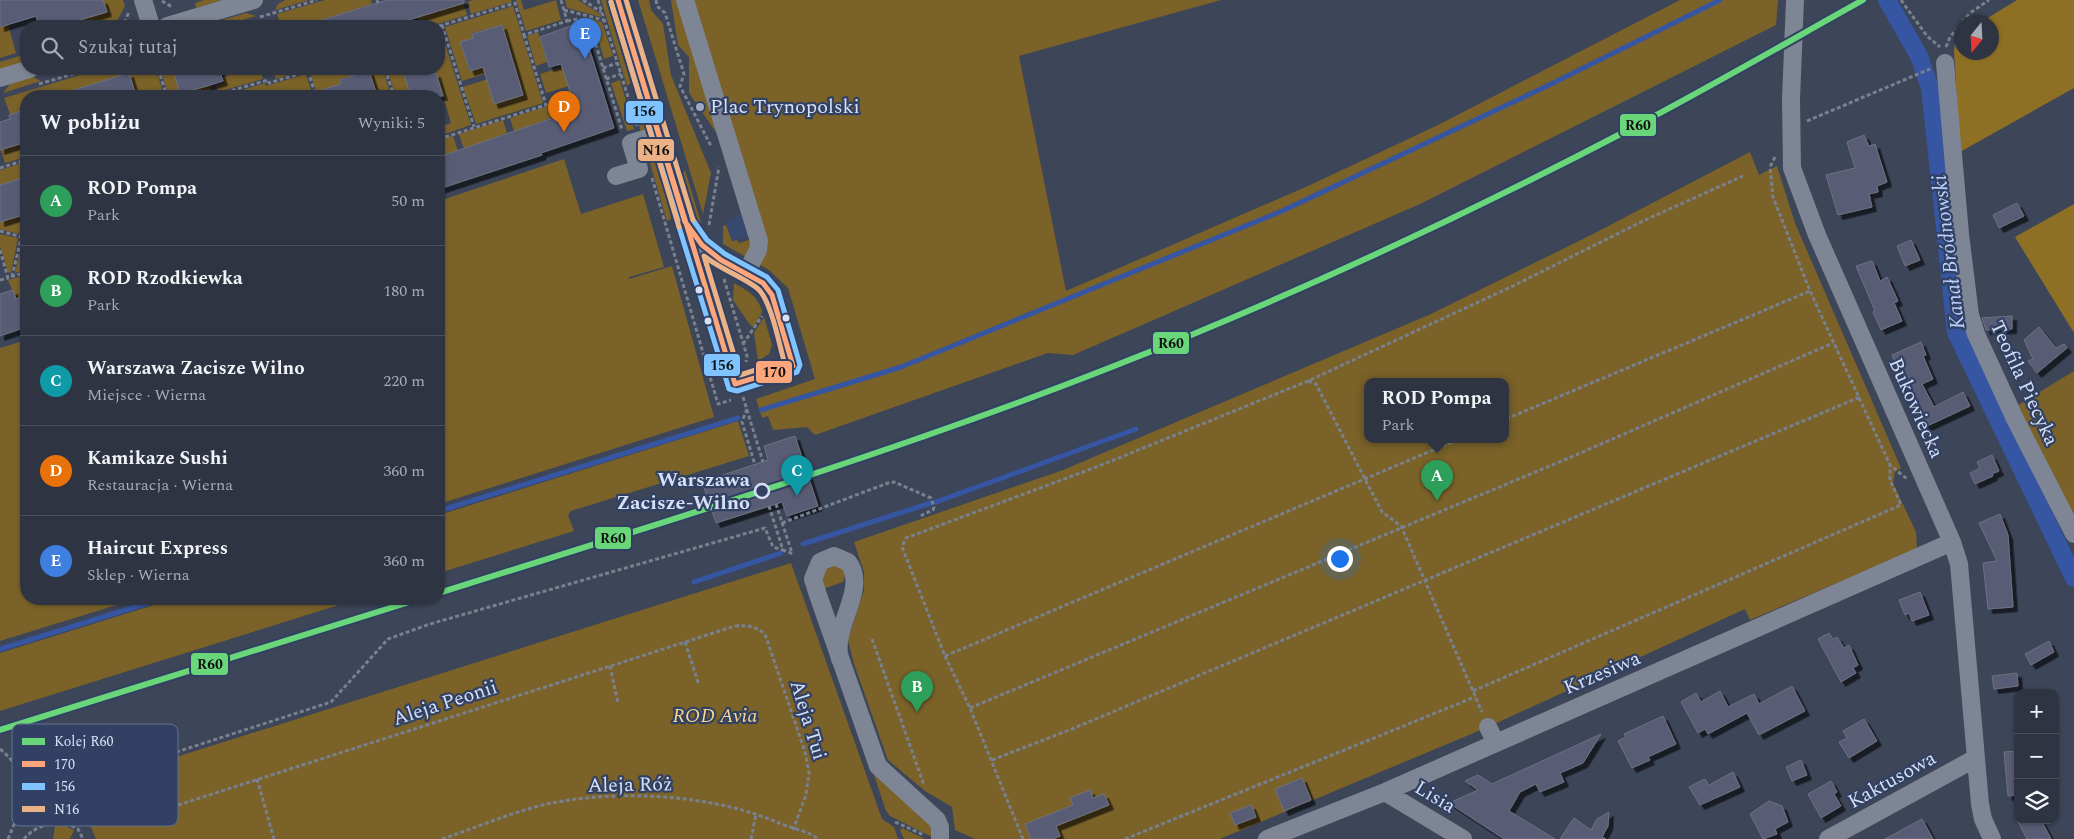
<!DOCTYPE html>
<html lang="pl">
<meta charset="utf-8">
<style>
:root{--surface:#2e3442;--page:#363c49;--text:#f1f3f6;--muted:#a7aab2;--line:#494f5b;--accent:#e69b98}
body{margin:0;font-family:Spectral,serif;background:var(--page);color:var(--text)}
.controls{position:absolute;right:15px;bottom:15px;display:grid;overflow:hidden;border-radius:10px;box-shadow:0 1px 4px #0004}
.controls button{width:45px;height:45px;display:grid;place-items:center;padding:0;border:0;border-bottom:1px solid var(--line);background:var(--surface);color:var(--text);font:25px sans-serif}
.compass{position:absolute;left:1954px;top:15px;width:45px;height:45px;border-radius:50%;background:var(--surface);box-shadow:0 1px 4px #0004;rotate:198deg}
.you{position:absolute;left:1339px;top:558px;width:18px;height:18px;margin:-12px;border:4px solid #fff;border-radius:50%;background:#1a73e8;box-shadow:0 0 0 8px #1a73e833}
.badge{display:grid;place-items:center;width:32px;height:32px;border-radius:50%;background:var(--accent);color:#fff;font-size:16px;font-weight:700}
.pin{position:absolute;translate:-50% -41px;filter:drop-shadow(0 1px 2px #0008)}
.pin::after{content:'';position:absolute;top:26px;width:18px;height:15px;background:inherit;clip-path:polygon(0 0,100% 0,50% 100%)}
.popup{position:absolute;left:1364px;top:378px;width:145px;height:65px;box-sizing:border-box;display:grid;place-content:center;border-radius:10px;background:var(--surface);filter:drop-shadow(0 1px 4px #0005);font-size:16px;white-space:nowrap;color:var(--muted)}
.popup b{font-size:19px;color:var(--text)}
.popup::after{content:'';position:absolute;left:50%;top:100%;margin-left:-10px;border:10px solid transparent;border-top-color:var(--surface)}
.list{margin:0;padding:0;list-style:none}
h2{display:flex;justify-content:space-between;align-items:center;height:65px;margin:0;padding:0 20px;font-size:21px}
h2 small{font-size:16px;font-weight:400;color:var(--muted)}
.list li{display:grid;grid-template-columns:32px 1fr auto;gap:15px;align-items:center;box-sizing:border-box;height:90px;padding:0 20px;border-top:1px solid var(--line)}
.list b{display:block;font-size:19px;white-space:nowrap}
.list p{margin:0;font-size:16px;white-space:nowrap;color:var(--muted)}
.list em{font-size:16px;font-style:normal;color:var(--muted)}
.icon{flex:none;width:28px;height:28px;fill:none;stroke:currentColor;stroke-width:2;stroke-linecap:round;stroke-linejoin:round}
.map{position:relative;flex:none;width:2074px;height:839px;overflow:hidden}
.search{position:absolute;background:var(--surface);box-shadow:0 1px 4px #0004;left:20px;top:20px;width:425px;height:55px;display:flex;align-items:center;gap:12px;box-sizing:border-box;padding:0 18px;border-radius:20px;color:var(--muted);font-size:19px}
.panel{position:absolute;background:var(--surface);box-shadow:0 1px 4px #0004;left:20px;top:90px;width:425px;height:515px;border-radius:20px}
.map>svg:first-child{display:block}
</style>
<div class="map">
<svg width="2074" height="839" viewBox="0 0 2074 839">
<defs>
<filter id="shadow"><feDropShadow dx="4.5" dy="4.5" stdDeviation="0" flood-color="#0009"/></filter>
</defs>
<rect width="100%" height="100%" fill="#3d4558"/>
<path fill="#38496e" d="M745 212 752 236 731 241 726 222Z"/>
<path fill="#7a6229" fill-rule="evenodd" d="M103 0H123L125 6 117 21 100 26H57L106 11Z
M204 0H223L196 8 195 3Z
M285 0H309L275 10 278 4Z
M325 0H371L372 4 302 26H281L277 14Z
M473 0H511L512 2 471 14 468 2Z
M516 0H521L524 10 556 0 561 20 526 31Z
M565 0H578L600 14 601 17 567 8Z
M601 0H608L633 81 627 86Z
M638 0H649L651 10 663 24 671 75 711 173 703 214Z
M671 0H1221L1019 56 1066 291 1308 186 1436 126 1680 0H1778L1776 25 1420 204 1073 355 1048 353 815 435 807 427 773 430 768 416 762 418 756 399 815 379 788 288 769 270 723 244V226L726 225 732 241 737 240 739 243 752 239 720 138 689 93V57L678 45Z
M463 3 467 15 431 26H420L418 17Z
M513 6 543 103 476 124 463 87 494 77 490 90 494 104 523 95 502 25 472 33 473 38 461 42 469 71 485 67 487 73 462 81 445 27Z
M246 13 256 16 223 26H202Z
M413 19 415 26H391V25Z
M592 19 602 22 613 56 604 59Z
M8 24 16 53 0 58V27Z
M440 28 471 125 439 136V127L451 123 435 69H439Z
M538 32 547 62 536 66 527 36Z
M26 54V61L0 69V62Z
M563 67 569 86 546 93 540 74Z
M100 69H156L164 96H132L128 84 71 91 73 96H26V109L20 111 18 107 21 116 12 119 4 98Z
M160 69H173L181 94 209 82 213 94 206 96H169Z
M233 69H237L239 73 260 69 263 79 218 92 216 86 224 83 222 78 228 76 226 71Z
M273 69H307L276 79Z
M324 69H383L391 96H377L368 71 340 79 341 84 322 90 324 96H318L310 73Z
M387 69H402L409 90 412 89 414 96H396Z
M306 74 313 96 226 95 265 83 266 86Z
M33 77 41 81 3 93 10 84Z
M620 80 634 129 627 131 611 83Z
M570 90 576 110 563 114 558 94Z
M635 100 639 101 648 130 642 135 631 101Z
M554 104 558 115 514 132 510 118Z
M503 120 507 133 464 149 459 134Z
M453 136 458 151 439 157V140Z
M26 142V157L5 163 1 150Z
M644 143H651L668 196 671 219 667 221Z
M1750 152 1759 175 1777 166 1795 223 1901 468 1895 472 1893 483 1916 532 1917 549 1750 620 1745 609 1488 727 1220 839H975L955 830 952 807 925 791 888 760 854 664 848 640 864 590V572L854 542 1063 470 1431 314 1591 235ZM1368 382H1506V440H1368Z
M564 159 581 214 643 194 664 267 629 277V279L672 266 714 417 439 504V201Z
M26 162V177L0 185V170Z
M685 170 701 223 700 225 689 204 680 177Z
M20 216 22 223 19 234 0 229V220L1 222Z
M0 234 18 238 11 273 8 272 0 246Z
M23 239 26 240V270L15 273Z
M26 275V295L16 299 8 280Z
M734 283C747 290 759 297 762 312L754 327 750 325 733 300Z
M764 317 772 345 769 354 758 361 754 333Z
M26 340V599H136L0 641V348Z
M2074 371V525L2015 407Z
M738 421 749 456 571 511 568 515 574 531 439 573V515Z
M791 563 882 819 894 827 898 839H96L75 789Z
M832 564 841 565 845 575 843 582 823 589 821 574Z
M173 599H358L0 711V653Z
M870 763 932 824V837L890 816 886 811Z
M63 825 74 830 70 839H53L55 826Z
M902 828 923 838 924 839H904L900 830Z"/>
<path fill="#8e7025" d="M2017 0H2074V88L1960 152 1954 50 1956 38 1961 35 1962 52H1992V22H1981Z
M2074 204V333L2015 237Z"/>
<g fill="none" stroke-linecap="round" stroke-linejoin="round">
<path stroke="#3655a2" stroke-width="5" d="M761 410 901 367 1282 211 1547 86 1720 0
M936 502 1136 429
M439 511 738 418
M803 544 931 503
M694 582 781 553
M0 649 161 599"/>
<path stroke="#3655a2" stroke-width="18" d="M1887 0 1919 56 1930 88 1956 332 2074 578"/>
</g>
<path fill="#595b74" stroke="#6e7282" filter="url(#shadow)" d="M0 0H103L107 12 59 26H39L36 16 0 27Z
M387 0H464V3L389 26H313L312 23Z
M581 22 614 128 541 153 542 155 439 189V157L576 110 561 64 549 67 540 37Z
M502 25 523 95 494 104 483 67 470 71 460 42 473 38 472 34Z
M173 69H219L223 81 180 94Z
M402 69H430L432 74 436 73 443 96H414L412 90H409Z
M369 71 377 96H312L311 93 341 84 339 80Z
M129 73 136 96H65L64 93Z
M26 109V142L0 150V122L10 119 9 115Z
M1864 135 1869 146 1875 144 1887 182 1877 186 1878 192 1869 194 1872 207 1838 215 1826 175 1855 168 1847 142Z
M26 177V214L0 222V185Z
M2017 203 2024 216 1999 228 1993 215Z
M1911 240 1920 260 1905 266 1897 246Z
M1872 261 1880 281 1887 277 1898 301 1894 303 1902 321 1881 330 1873 312 1875 311 1856 266Z
M13 290 16 299 26 295V327L0 336V294Z
M2012 316V329L1986 330 1982 318Z
M2039 327 2056 348 2064 344 2067 348 2037 373 2028 361 2033 359 2024 340Z
M1921 342 1926 355 1923 356 1933 379 1922 384 1934 407 1963 392 1970 406 1925 427 1901 366 1897 367 1892 355Z
M795 436 818 506 787 516 782 502 716 523 702 482 768 460 764 446Z
M1992 455 1999 471 1992 474 1993 476 1975 484 1970 473 1980 468 1977 462Z
M2000 514 2008 535 2013 607 1988 609 1983 563 1997 561 1979 523Z
M1920 592 1929 615 1912 621 1909 613 1905 615 1899 600Z
M1829 633 1833 639 1837 637 1844 648 1849 645 1858 665 1853 668 1856 673 1841 682 1818 639Z
M2049 641 2054 652 2031 665 2025 654Z
M2017 673 2018 686 1994 689 1992 676Z
M1792 686 1805 711 1759 735 1747 713 1708 734 1705 729 1698 733 1681 702 1696 693 1701 702 1720 691 1728 707 1754 694 1759 704Z
M1663 716 1676 744 1648 757 1650 760 1632 768 1618 741 1626 737 1624 734Z
M1864 719 1877 741 1849 758 1839 742 1847 738 1843 731Z
M1601 734 1583 763 1560 773 1564 782 1540 792 1536 784 1520 792 1509 811 1555 839H1504L1449 803 1478 790 1465 781 1478 775 1492 784Z
M2018 751V795L2008 796 2004 752Z
M1801 760 1807 775 1792 781 1786 767Z
M1733 772 1740 787 1700 805 1689 787 1705 779 1709 785Z
M1302 778 1311 800 1284 811 1275 789Z
M1831 781 1837 792 1834 794 1841 806 1821 818 1808 794Z
M1090 790 1093 798 1104 794 1109 805 1056 826 1060 836 1052 839H1031L1025 824 1073 805 1070 798Z
M1769 801 1782 806 1788 822 1775 829 1777 834 1763 839 1750 814Z
M1251 805 1256 817 1235 825 1230 813Z
M1609 812 1608 826 1602 837 1606 839H1560L1574 818 1591 830 1597 819Z
M1922 819 1933 839H1885Z
M2017 820H2041L2051 839H2027Z"/>
<g fill="none" stroke-linecap="round" stroke-linejoin="round">
<path stroke="#79808e" stroke-width="3" stroke-dasharray="4 2.5" stroke-linecap="butt" d="M377 0 378 3
M583 0 601 12
M598 0 637 126
M656 0 657 6 665 13 684 74 680 86 711 146
M1901 0 1927 36 1940 47
M162 1 172 7
M564 10 604 20
M260 17 317 0
M567 21 578 19 589 22 622 130
M1962 22 1970 13 1989 0
M442 25 474 127
M111 26 125 21 129 12
M439 26 515 3 524 35 567 21 561 0
M1946 47 1950 37 1962 23
M603 68 617 63
M158 69 167 96
M385 69 394 96
M308 71 316 96
M606 79 621 74
M39 84 90 69
M213 96 268 80 269 83 315 69
M1807 121 1930 69
M439 139 546 105 524 35
M1775 157 1770 167 1773 197 1810 291 1890 465 1907 479
M0 168 26 160
M652 178 718 404 731 400
M709 225 719 167
M0 231 26 238
M0 250 8 278 26 272
M12 277 25 222 23 215
M724 279 747 356 746 362
M0 280 8 278
M743 344 762 316
M1308 381 1316 384 1382 512 1401 526 1482 712
M743 397 763 462
M747 409 742 422 755 465
M1506 419 1810 291
M776 504 792 553
M769 506 783 550 793 554
M782 523 888 483 894 482 931 498 934 507 933 510 922 515 923 518
M872 639 924 785
M685 642 699 685
M945 656 1457 440
M610 666 618 703
M1473 691 1901 505 1890 480V465
M970 708 1569 458 1833 343
M0 749C17 763 16 767 15 787 14 794 17 801 18 807
M992 760 1072 729 1860 397
M257 779 274 839
M147 815 735 626C747 625 755 626 765 634L805 752 809 773 806 795 793 830
M895 822 924 835
M8 839 18 815V807L68 787 331 702 388 639 430 624 765 528 773 547 783 550
M24 839C37 823 61 819 78 829L83 839
M442 839C476 828 511 812 547 804 618 789 712 794 779 823 791 828 808 831 818 839
M751 839 756 814
M1023 839 970 708 945 656 902 547 906 538 1099 466 1308 381 1513 286 1643 221 1743 176
M1125 839 1475 697"/>
<path stroke="#7e8594" stroke-width="18" d="M143 0 151 26
M618 0 735 384 793 366 772 295 763 283 721 260 702 245 685 222
M685 0 759 241 758 250 746 273
M1795 0 1791 99 1792 168 1817 235 1952 542 1959 564 1980 804 1983 819 1992 839
M167 26 254 0
M1945 63 1960 234 1970 315 1976 334 2015 419 2074 534
M0 78 30 69
M616 176 639 169 631 143 659 135
M840 659C831 627 869 589 848 562L834 556 820 562 813 579 818 595 878 766 937 820 940 827V839
M1488 727 1496 743
M1385 792 1463 839
M1267 839 1385 792 1952 542
M1828 839 1976 758"/>
<defs>
<path id="bus-1" d="M618 0 686 223 685 222Z
M686 223 702 245 721 260 763 283 772 295 793 366 735 384Z"/>
<path id="bus-2" d="M611 2 678 221
M679 227 729 389 737 391 797 372 800 365 778 290 767 277 725 254 707 240 693 220"/>
<path id="bus-3" d="M626 0 693 220
M611 2 679 227
M704 256C720 269 741 276 757 288 771 299 779 344 784 361L740 375Z"/>
</defs>
<use href="#bus-1" stroke="#324163" stroke-width="9"/>
<use href="#bus-2" stroke="#324163" stroke-width="9"/>
<use href="#bus-3" stroke="#324163" stroke-width="9"/>
<use href="#bus-1" stroke="#fea67b" stroke-width="5"/>
<use href="#bus-2" stroke="#80c4ff" stroke-width="5"/>
<use href="#bus-3" stroke="#ebb288" stroke-width="5"/>
<defs>
<path id="rail-1" d="M439 593C664 522 890 454 1109 368 1288 298 1462 217 1632 128 1710 87 1786 43 1863 0
M0 730 419 599"/>
</defs>
<use href="#rail-1" stroke="#324163" stroke-width="10"/>
<use href="#rail-1" stroke="#68d679" stroke-width="6"/>
</g>
<circle fill="#a0aabe" stroke="#324163" stroke-width="2" cx="700" cy="107" r="5"/>
<g fill="#d5e0f5" stroke="#324163" stroke-width="2">
<circle cx="699" cy="290" r="4.5"/>
<circle cx="786" cy="318" r="4.5"/>
<circle cx="708" cy="321" r="4.5"/>
</g>
<circle fill="#324163" stroke="#d5e0f5" stroke-width="2.5" cx="762" cy="491" r="7"/>
<g text-anchor="middle" dominant-baseline="central" stroke-width="4.5" stroke-linejoin="round" paint-order="stroke">
<g font-size="20" fill="#d5e0f5" stroke="#324163" text-anchor="start">
<text x="710" y="107">Plac Trynopolski</text>
</g>
<g font-size="20" fill="#d5e0f5" stroke="#324163">
<text transform="translate(2024 383) rotate(65)">Teofila Piecyka</text>
<text transform="translate(1916 408) rotate(66)">Bukowiecka</text>
<text transform="translate(1602 673) rotate(-23)">Krzesiwa</text>
<text transform="translate(445 703) rotate(-18)">Aleja Peonii</text>
<text transform="translate(808 720) rotate(73)">Aleja Tui</text>
<text transform="translate(1892 780) rotate(-29)">Kaktusowa</text>
<text transform="translate(630 785) rotate(-1)">Aleja Róż</text>
<text transform="translate(1435 797) rotate(31)">Lisia</text>
</g>
<g font-size="20" font-weight="bold" fill="#d5e0f5" stroke="#324163" text-anchor="end">
<text x="750" y="480">Warszawa<tspan x="750" dy="23">Zacisze-Wilno</tspan></text>
</g>
<g font-size="20" font-style="italic" fill="#f9d68b" stroke="#324163">
<text x="715" y="716">ROD Avia</text>
</g>
<g font-size="21" font-style="italic" fill="#bcd1fe" stroke="#324163">
<text transform="translate(1949 252) rotate(-97)">Kanał Bródnowski</text>
</g>
</g>
<rect x="12" y="724" width="166" height="102" rx="8" fill="#324163" stroke="#63718f" stroke-width="1"/>
<rect x="22" y="738" width="23" height="7" fill="#68d679"/>
<rect x="22" y="761" width="23" height="6" fill="#fea67b"/>
<rect x="22" y="783" width="23" height="7" fill="#80c4ff"/>
<rect x="22" y="806" width="23" height="6" fill="#ebb288"/>
<g font-size="14" fill="#d5e0f5">
<text x="54" y="746">Kolej R60</text>
<text x="54" y="769">170</text>
<text x="54" y="791">156</text>
<text x="54" y="814">N16</text>
</g>
<g stroke="#324163" stroke-width="2">
<rect x="625" y="100" width="39" height="24" rx="5" fill="#80c4ff"/>
<rect x="1619" y="113" width="38" height="24" rx="5" fill="#68d679"/>
<rect x="637" y="138" width="38" height="24" rx="5" fill="#ebb288"/>
<rect x="1152" y="331" width="38" height="24" rx="5" fill="#68d679"/>
<rect x="703" y="353" width="38" height="24" rx="5" fill="#80c4ff"/>
<rect x="755" y="360" width="38" height="24" rx="5" fill="#fea67b"/>
<rect x="594" y="526" width="38" height="24" rx="5" fill="#68d679"/>
<rect x="190" y="652" width="39" height="24" rx="5" fill="#68d679"/>
</g>
<g font-size="14" text-anchor="middle" font-weight="bold" fill="#111">
<text x="644" y="116">156</text>
<text x="1638" y="130">R60</text>
<text x="656" y="155">N16</text>
<text x="1171" y="348">R60</text>
<text x="722" y="370">156</text>
<text x="774" y="377">170</text>
<text x="613" y="543">R60</text>
<text x="210" y="669">R60</text>
</g>
</svg>
<div class="controls">
<button>+</button>
<button>−</button>
<button><svg class="icon" aria-label="layers" viewBox="0 0 24 24"><path d="M12 4l9 5-9 5-9-5zM3 14l9 5 9-5"/></svg></button>
</div>
<svg class="compass" viewBox="-18 -18 36 36"><path d="M0-13l5 13h-10z" fill="#e53935"/><path d="M0 13l5-13h-10z" fill="#a7aab2"/></svg>
<div class="you"></div>
<div class="pin badge" style="left:1437px;top:501px;background:#2e9e5b">A</div>
<div class="popup"><b>ROD Pompa</b>Park</div>
<div class="pin badge" style="left:917px;top:712px;background:#2e9e5b">B</div>
<div class="pin badge" style="left:797px;top:496px;background:#0f9aa8">C</div>
<div class="pin badge" style="left:564px;top:132px;background:#e8710a">D</div>
<div class="pin badge" style="left:585px;top:59px;background:#3f7fe0">E</div>
<div class="search"><svg class="icon" aria-label="search" viewBox="0 0 24 24"><circle cx="10" cy="10" r="6"/><path d="M15 15l6 6"/></svg>Szukaj tutaj</div>
<section class="panel">
<h2>W pobliżu<small>Wyniki: 5</small></h2>
<ul class="list">
<li><span class="badge" style="background:#2e9e5b">A</span><div><b>ROD Pompa</b><p>Park</p></div><em>50 m</em></li>
<li><span class="badge" style="background:#2e9e5b">B</span><div><b>ROD Rzodkiewka</b><p>Park</p></div><em>180 m</em></li>
<li><span class="badge" style="background:#0f9aa8">C</span><div><b>Warszawa Zacisze Wilno</b><p>Miejsce · Wierna</p></div><em>220 m</em></li>
<li><span class="badge" style="background:#e8710a">D</span><div><b>Kamikaze Sushi</b><p>Restauracja · Wierna</p></div><em>360 m</em></li>
<li><span class="badge" style="background:#3f7fe0">E</span><div><b>Haircut Express</b><p>Sklep · Wierna</p></div><em>360 m</em></li>
</ul>
</section>
</div>
